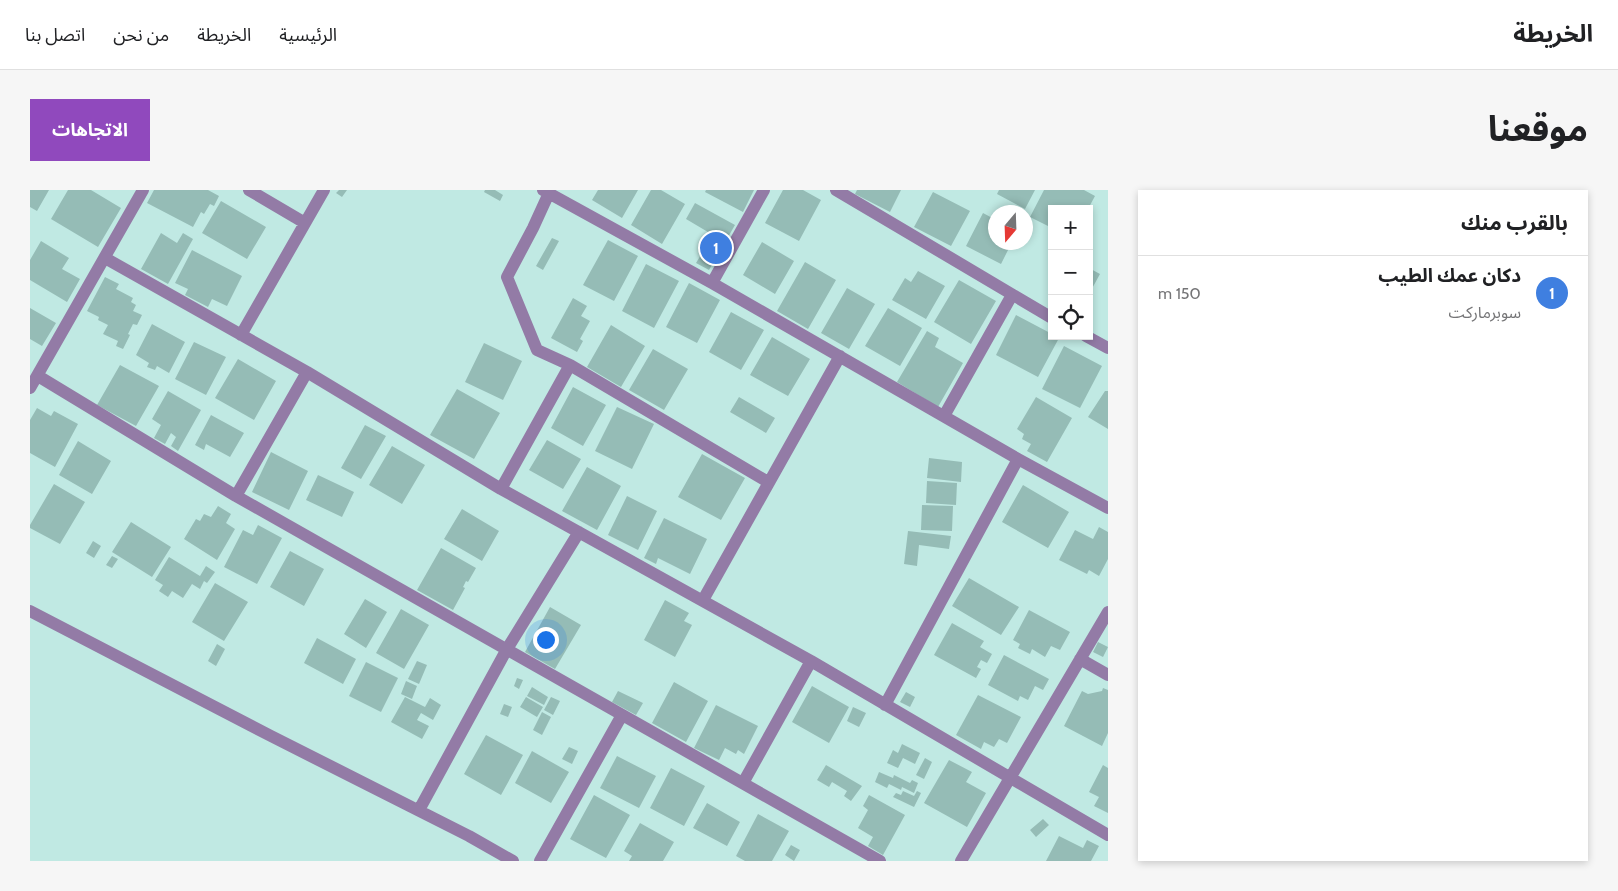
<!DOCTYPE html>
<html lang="ar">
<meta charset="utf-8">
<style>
:root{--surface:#fff;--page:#f6f6f6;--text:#202124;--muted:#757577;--line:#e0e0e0;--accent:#9049bd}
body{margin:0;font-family:Cabin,"Noto Sans Arabic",sans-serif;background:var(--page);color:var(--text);direction:rtl}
.controls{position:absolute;right:15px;top:15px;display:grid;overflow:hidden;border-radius:0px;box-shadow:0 2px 8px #0003}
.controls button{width:45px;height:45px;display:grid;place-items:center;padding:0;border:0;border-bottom:1px solid var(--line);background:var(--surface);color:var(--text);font:25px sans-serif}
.compass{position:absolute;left:958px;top:15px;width:45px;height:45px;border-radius:50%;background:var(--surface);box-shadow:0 2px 8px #0003;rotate:199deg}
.you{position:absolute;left:515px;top:449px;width:18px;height:18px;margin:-12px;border:4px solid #fff;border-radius:50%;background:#1a73e8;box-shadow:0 0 0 8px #1a73e833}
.badge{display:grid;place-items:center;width:32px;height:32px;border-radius:50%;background:var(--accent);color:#fff;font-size:16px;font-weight:700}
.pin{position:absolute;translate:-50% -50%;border:2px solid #fff;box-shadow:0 1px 5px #0006}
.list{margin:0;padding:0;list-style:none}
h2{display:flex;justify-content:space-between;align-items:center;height:65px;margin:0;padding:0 20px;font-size:21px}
h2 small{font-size:16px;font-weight:400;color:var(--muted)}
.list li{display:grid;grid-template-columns:32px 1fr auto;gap:15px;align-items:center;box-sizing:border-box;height:70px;padding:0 20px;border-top:1px solid var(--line)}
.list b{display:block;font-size:19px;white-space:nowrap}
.list p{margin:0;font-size:16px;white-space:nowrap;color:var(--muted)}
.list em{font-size:16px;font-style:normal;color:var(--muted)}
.icon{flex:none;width:28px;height:28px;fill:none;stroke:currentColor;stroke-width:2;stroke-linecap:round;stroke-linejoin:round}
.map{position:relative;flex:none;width:1078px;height:671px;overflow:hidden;direction:ltr;border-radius:0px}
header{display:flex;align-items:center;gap:30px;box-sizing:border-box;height:70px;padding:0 25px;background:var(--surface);border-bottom:1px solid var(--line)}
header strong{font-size:24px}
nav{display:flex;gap:28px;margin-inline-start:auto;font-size:18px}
.intro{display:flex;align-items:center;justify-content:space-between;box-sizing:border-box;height:120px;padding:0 30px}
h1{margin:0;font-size:35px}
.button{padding:12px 22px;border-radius:0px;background:var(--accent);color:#fff;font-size:18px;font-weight:700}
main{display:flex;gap:30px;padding:0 30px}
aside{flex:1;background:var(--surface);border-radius:0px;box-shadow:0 2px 8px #0003}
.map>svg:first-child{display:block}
</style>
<header>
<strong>الخريطة</strong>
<nav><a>الرئيسية</a><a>الخريطة</a><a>من نحن</a><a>اتصل بنا</a></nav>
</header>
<div class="intro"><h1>موقعنا</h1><a class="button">الاتجاهات</a></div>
<main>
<aside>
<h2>بالقرب منك<small></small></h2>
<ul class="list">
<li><span class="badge" style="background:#3f7fe0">1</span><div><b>دكان عمك الطيب</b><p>سوبرماركت</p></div><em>150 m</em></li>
</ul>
</aside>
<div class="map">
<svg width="1078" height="671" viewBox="0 0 1078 671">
<rect width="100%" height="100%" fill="#c0e9e3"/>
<path fill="#95bcb6" d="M0 0H19L7 21 0 17Z
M38 0H61L91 18 68 57 21 29Z
M124 0H178L189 6 184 16 180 14 174 24 171 22 163 37 117 13Z
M309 0H317L312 7 306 3Z
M455 0H465L473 5 470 11 454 2Z
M568 0H608L592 28 562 10Z
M621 0H631L655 14 632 54 601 35Z
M676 0H724L713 22 675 2Z
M753 0H773L791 10 769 51 735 33Z
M827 0H871L860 22 825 4Z
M969 0H1005L995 19 967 4Z
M1014 0H1054L1065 6 1058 19H1022V38L1000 27Z
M903 2 940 21 921 56 884 37Z
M191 11 236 37 217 69 172 43Z
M665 13 705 35 679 80 666 73 683 45 656 29Z
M953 23 966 30V52H982L971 74 936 56Z
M131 43 147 53 153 43 163 49 138 94 111 79Z
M522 48 529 51 513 80 506 76Z
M578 50 608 66 584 111 553 95Z
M11 51 39 68 32 79 50 89 37 112 0 90V70Z
M732 52 764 71 745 104 713 85Z
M162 60 212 86 197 116 182 109 178 117 155 105 158 99 145 93Z
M775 72 806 90 778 139 747 121Z
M616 74 649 91 624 138 592 121Z
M1059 78 1070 84 1059 104Z
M888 81 915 96 896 129 862 110 875 88 881 92Z
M75 87 89 94 86 99 103 108 101 112 106 115 103 121 112 125 107 135 103 134 98 144 100 145 93 159 86 156 88 151 73 144 78 135 68 130 69 127 57 121Z
M929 90 966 111 941 154 904 132Z
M659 93 690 110 667 153 636 137Z
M817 98 845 114 819 159 791 143Z
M543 108 557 116 551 126 560 131 550 149 553 151 547 162 521 148Z
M0 118 26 133 12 156 0 149Z
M858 118 892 138 870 176 835 156Z
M701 122 734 140 711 180 679 162Z
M986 125 1022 144V146L1029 148 1008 187 966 165Z
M122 134 155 152 139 183 127 176 125 180 117 177 119 173 106 165Z
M581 135 615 156 591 197 557 177Z
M897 141 909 148 905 157 933 173 908 217 867 192Z
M742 147 780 169 758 206 720 185Z
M164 152 196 167 176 205 145 189Z
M454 153 492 171 473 210 435 192Z
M1034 156 1072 176 1050 218 1012 199Z
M623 159 658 179 634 220 599 200Z
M208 169 246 191 224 230 185 208Z
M90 175 129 196 106 236 67 215Z
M543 197 576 215 553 256 521 238Z
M427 199 470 223 444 269 400 245Z
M138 201 171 220 148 261 141 256 146 247 141 243 135 254 124 248 131 235 122 229Z
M1075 201H1078V239L1058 227Z
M709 207 745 228 736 243 700 222Z
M1006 207 1042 228 1017 272 997 261 1001 254 992 249 994 244 987 239Z
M587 217 624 234 602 279 565 261Z
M7 218 21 226 24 221 48 234 25 277 0 263V230Z
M181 225 214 243 200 267 176 254 174 260 165 255Z
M335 235 356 246 331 289 311 278Z
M517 250 551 269 533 299 499 280Z
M48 251 81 271 62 304 29 285Z
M362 256 395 275 372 314 339 295Z
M241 262 278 281 259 320 222 302Z
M672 264 715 288 691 330 648 307Z
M899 268 932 272 931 292 897 288Z
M557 277 591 296 567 340 532 321Z
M288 285 324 302 312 327 276 310Z
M897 291 927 293 926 315 896 313Z
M24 294 55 312 30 354 0 338V335Z
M993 295 1039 322 1018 358 972 332Z
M597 306 627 321 608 360 578 345Z
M892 315 923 316 922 341 891 340Z
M188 316 201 324 196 333 205 339 187 370 154 349 166 329 170 331 174 324 181 327Z
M432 319 469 341 452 371 414 349Z
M634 328 677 349 660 384 628 368 626 374 614 368Z
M101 332 141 357 122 387 82 362Z
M228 335 252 348 227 394 194 377 213 340 223 345Z
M1069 337 1078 342V369L1069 386 1059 380 1057 384 1029 370 1045 340 1063 349Z
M878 341 921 346 919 359 889 355 887 376 874 374Z
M63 351 71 356 64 368 56 363Z
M411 358 446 378 438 392 436 391 433 397 435 398 423 420 387 400Z
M260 361 294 379 274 416 240 397Z
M82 366 88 369 82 378 76 375Z
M139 367 170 386 176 376 185 382 177 393 174 391 170 399 162 394 153 408 142 401 138 407 129 401 133 395 125 390Z
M939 388 989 417 971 445 922 416Z
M185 393 218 412 194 451 162 432Z
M335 409 357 422 336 458 314 444Z
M635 410 659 423 654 431 662 435 645 467 614 450Z
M520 417 551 435 525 479 495 462Z
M371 419 399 435 374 479 346 463Z
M999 420 1040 442 1030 460 1021 456 1015 467 1002 459 1000 464 988 458 990 454 983 450Z
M922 433 954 451 950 457 962 464 957 473 951 470 947 477 951 479 946 488 904 465Z
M287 448 326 469 313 494 274 473Z
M1068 452 1078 457 1073 467 1063 462Z
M187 454 195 459 186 476 178 471Z
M974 465 1019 489 1013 500 1005 496 998 510 990 506 988 511 958 495Z
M387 471 397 475 389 494 378 489Z
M336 472 368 488 351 522 319 506Z
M487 488 493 490 489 499 484 496Z
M376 491 387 496 382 509 371 504Z
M644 492 678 511 656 552 622 533Z
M782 496 819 517 799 553 762 532Z
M502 497 518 507 514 515 497 506Z
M1073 498 1078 500V543L1072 556 1034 536 1052 501 1058 504 1072 501Z
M588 501 613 513 606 525 582 512Z
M876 502 885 507 880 517 870 512Z
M948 505 991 527 977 553 969 549 964 557 954 552 951 559 926 545Z
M375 507 395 517 400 508 411 515 403 530 391 523 387 530 399 536 392 549 361 532Z
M496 507 513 517 507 527 490 517Z
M521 507 530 511 523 525 514 520Z
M474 514 482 517 478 527 470 524Z
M686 515 728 536 714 564 708 560 706 564 695 558 689 570 664 558Z
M823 517 836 523 829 537 817 531Z
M512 522 521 527 512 545 503 540Z
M456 545 493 565 471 605 434 584Z
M872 554 890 563 885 574 873 568 868 578 857 573 863 560 868 563Z
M539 557 548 561 542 574 532 569Z
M502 561 539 582 521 613 485 593Z
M587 566 626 586 609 618 570 598Z
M895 568 902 572 894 589 886 585Z
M919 570 942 582 936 592 956 603 937 637 894 613Z
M796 575 832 596 821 611 814 606 817 601 802 592 799 597 787 590Z
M1073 575 1078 578V623L1064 616 1069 607 1059 602Z
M641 578 675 596 654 636 620 618Z
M849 582 863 588 864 585 880 593 882 590 888 593 884 603 872 597 871 600 859 594 857 598 845 592Z
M873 601 884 606 887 601 891 603 884 617 863 607 866 603 871 605Z
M564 605 600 625 576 668 540 649Z
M839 605 875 625 853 665 838 656 843 647 828 638 838 620 833 616Z
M677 613 710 632 697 656 663 638Z
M728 624 759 641 742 671H715L706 666Z
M1013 629 1019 635 1006 647 1000 640Z
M610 633 644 652 633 671H599L602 666 594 661Z
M1029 646 1053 658 1057 650 1069 656 1061 671H1016Z
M761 655 770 660 764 671 755 665Z"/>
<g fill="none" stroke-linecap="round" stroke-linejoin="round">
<path stroke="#937ba6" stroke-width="12" d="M219 0 275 33
M513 0 682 93 988 269 1078 318
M806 0 1022 128
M519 3 503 38 477 87 507 160 540 175 738 292
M75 68 277 182 471 299 781 471 1078 645
M682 93 734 0
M211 145 294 0
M1056 146 1078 158
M8 186 206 306 850 671
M0 198 113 0
M914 226 982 105
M471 299 540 175
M206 306 277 182
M673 410 810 166
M0 421 241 546 439 646 483 671
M1050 469 1078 485
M855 515 988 269
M713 593 781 471
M389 620 477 459 549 342
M510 671 592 525
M931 671 1078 422"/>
</g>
</svg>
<div class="controls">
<button>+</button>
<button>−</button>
<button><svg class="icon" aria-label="locate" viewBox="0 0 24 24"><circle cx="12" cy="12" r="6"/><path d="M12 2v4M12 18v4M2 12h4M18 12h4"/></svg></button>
</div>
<svg class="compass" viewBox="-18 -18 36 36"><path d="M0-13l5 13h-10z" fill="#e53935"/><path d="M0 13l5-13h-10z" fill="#757577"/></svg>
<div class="you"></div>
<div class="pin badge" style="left:686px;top:58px;background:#3f7fe0">1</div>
</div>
</main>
